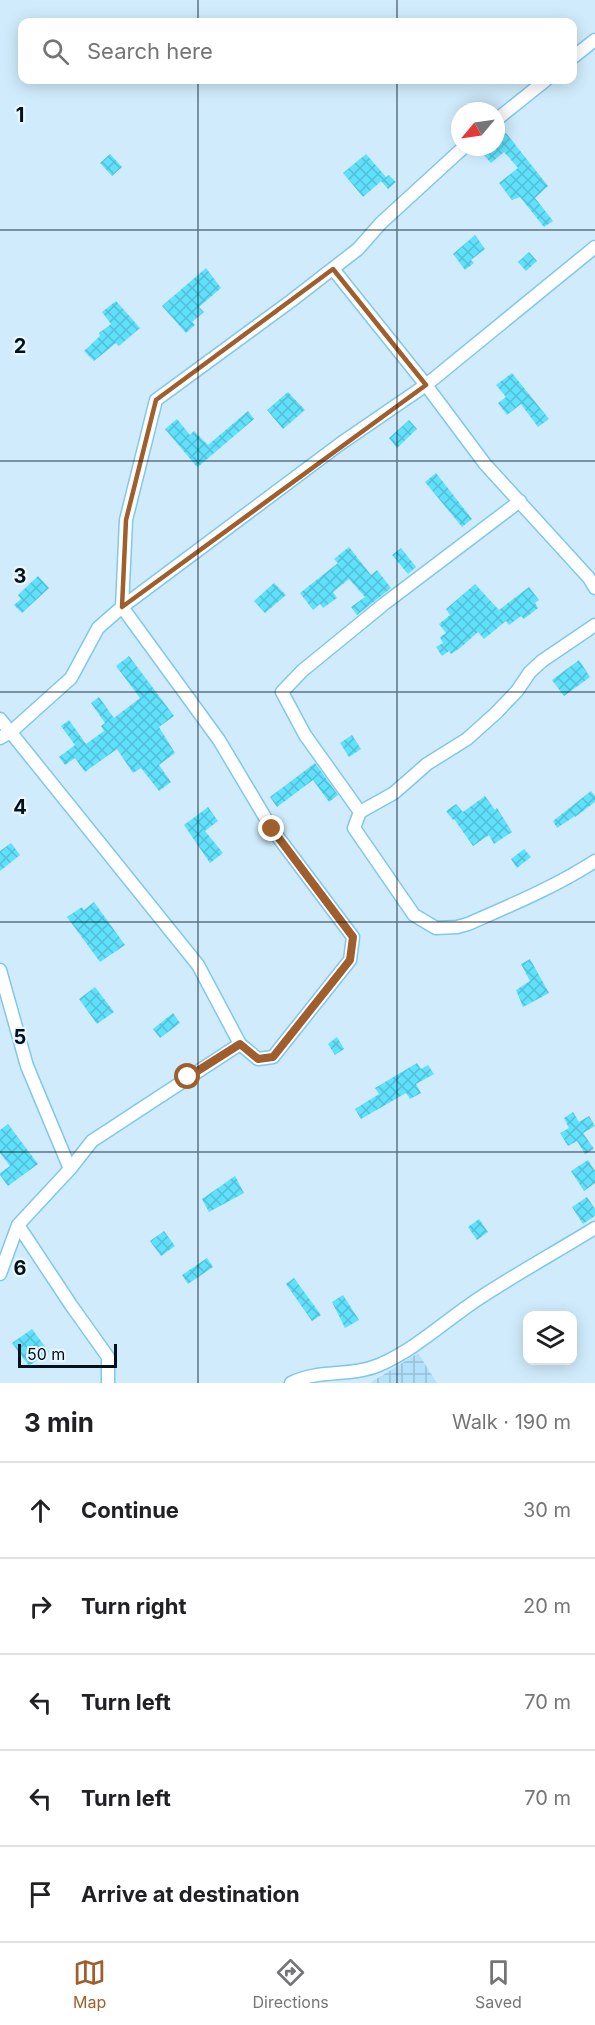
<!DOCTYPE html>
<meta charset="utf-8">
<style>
:root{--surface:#fff;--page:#f2f2f2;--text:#202124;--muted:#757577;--line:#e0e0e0;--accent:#a15e2d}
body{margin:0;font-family:Inter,sans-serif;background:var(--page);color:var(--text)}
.controls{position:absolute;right:18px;bottom:18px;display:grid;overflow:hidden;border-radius:12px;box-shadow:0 3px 15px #0003}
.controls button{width:54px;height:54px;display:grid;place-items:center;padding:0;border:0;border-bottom:2px solid var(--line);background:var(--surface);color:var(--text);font:30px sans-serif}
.compass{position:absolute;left:451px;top:102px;width:54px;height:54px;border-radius:50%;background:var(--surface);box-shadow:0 3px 15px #0003;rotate:241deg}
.scale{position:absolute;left:18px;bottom:15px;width:99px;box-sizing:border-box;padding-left:6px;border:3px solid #00111c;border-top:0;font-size:16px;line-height:21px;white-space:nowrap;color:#00111c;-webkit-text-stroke:4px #e9f6ff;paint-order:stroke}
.stop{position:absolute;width:18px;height:18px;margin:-14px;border:4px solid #a15e2d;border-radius:50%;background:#fff}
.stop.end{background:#a15e2d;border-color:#fff;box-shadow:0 2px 6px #0008}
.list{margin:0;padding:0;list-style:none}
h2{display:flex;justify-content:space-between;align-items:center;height:78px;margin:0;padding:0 24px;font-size:26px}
h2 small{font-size:20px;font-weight:400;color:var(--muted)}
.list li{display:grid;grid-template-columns:39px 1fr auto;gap:18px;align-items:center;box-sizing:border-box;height:96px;padding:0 24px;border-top:2px solid var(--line)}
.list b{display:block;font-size:22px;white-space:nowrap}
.list em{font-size:20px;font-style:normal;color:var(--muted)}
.icon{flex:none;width:33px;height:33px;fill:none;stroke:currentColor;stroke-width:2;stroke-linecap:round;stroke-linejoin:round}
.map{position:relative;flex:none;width:595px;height:1383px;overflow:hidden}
.search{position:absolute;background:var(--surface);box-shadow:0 3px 15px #0003;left:18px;right:18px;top:18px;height:66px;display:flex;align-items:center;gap:15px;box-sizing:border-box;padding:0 21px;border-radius:12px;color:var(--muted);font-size:22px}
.sheet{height:558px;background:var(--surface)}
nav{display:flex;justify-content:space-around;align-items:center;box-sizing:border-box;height:84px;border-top:2px solid var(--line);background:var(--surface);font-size:16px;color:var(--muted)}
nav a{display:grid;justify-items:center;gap:3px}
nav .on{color:var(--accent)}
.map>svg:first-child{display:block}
</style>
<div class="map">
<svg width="595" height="1383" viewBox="0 0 595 1383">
<defs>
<pattern id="industrial-grid" width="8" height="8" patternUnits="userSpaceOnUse" patternTransform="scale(1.5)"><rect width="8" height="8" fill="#b3e1fc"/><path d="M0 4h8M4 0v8" fill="none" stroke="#98c0d7"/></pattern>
<pattern id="building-cross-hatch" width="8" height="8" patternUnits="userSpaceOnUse" patternTransform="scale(1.5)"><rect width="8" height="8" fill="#5fe0fb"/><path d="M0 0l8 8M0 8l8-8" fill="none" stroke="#51bfd7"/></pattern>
</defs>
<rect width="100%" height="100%" fill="#d0ecfc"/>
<path fill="url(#industrial-grid)" d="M418 1353 437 1383H370Z"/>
<path fill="url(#building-cross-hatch)" d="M506 133 548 186 535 198 553 221 544 227 520 197 512 200 499 183 518 168 504 152 491 163 482 153 489 147H496V141Z
M110 154 122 167 112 176 100 163Z
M366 154 386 177 363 197 343 173Z
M389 175 396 182 388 189 381 181Z
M475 235 485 249 471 260 474 263 465 270 453 254Z
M529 252 537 261 526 271 518 262Z
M206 268 221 288 199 307 204 312 192 322 195 325 186 333 162 306Z
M116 301 140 328 119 346 116 343 94 361 84 351 100 336 99 333 111 324 102 312Z
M512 373 549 419 538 427 521 404 507 415 498 403 506 397 496 385Z
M288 392 305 410 283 429 267 410Z
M248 411 254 419 199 466 197 467 165 429 177 419 190 435 194 431 208 445Z
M409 420 417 429 397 448 389 438Z
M436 473 472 519 462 527 425 482Z
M349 547 371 575 377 570 391 588 357 615 351 607 365 597 349 579 333 592 337 598 323 608 320 604 313 610 300 593 338 563 334 559Z
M401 548 416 567 408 574 392 555Z
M38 576 49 588 22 613 14 605 21 599 18 595Z
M274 583 286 595 265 613 254 601Z
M475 584 499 610 529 587 539 600 535 603 538 608 524 619 521 616 509 625 506 621 484 639 478 632 460 648 451 654 449 651 442 656 436 647 443 643 440 637 446 633 439 624 450 615 446 609Z
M129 656 174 716 159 727 175 753 159 765 171 782 159 791 141 768 133 773 117 749 85 772 75 758 65 765 59 757 75 745 61 726 69 720 86 744 104 731 101 726 105 723 91 703 99 697 114 718 140 698 116 666Z
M579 660 590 677 564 696 552 680Z
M352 735 361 749 349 757 340 743Z
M315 763 338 795 329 802 313 780 277 807 270 797Z
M591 791 595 796V802L575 817V816L557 828 553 821Z
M485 796 495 810 497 808 512 832 494 844 489 835 473 846 454 819 453 820 446 811 456 804 463 812Z
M208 807 218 821 205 831 223 853 210 863 184 825Z
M11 843 20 855 0 871V851Z
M524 849 531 857 517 868 511 859Z
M94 902 125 945 100 962 67 917 82 907 84 910Z
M530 959 549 993 523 1007 516 990 530 981 521 964Z
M95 987 114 1012 97 1024 79 999Z
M173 1013 180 1023 160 1038 153 1029Z
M337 1037 344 1049 335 1055 328 1044Z
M417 1063 421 1069 428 1065 434 1074 416 1084 421 1093 410 1099 406 1093 361 1119 355 1109 379 1094 375 1088Z
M573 1112 579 1122 589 1116 595 1126 583 1133 594 1149 585 1154 577 1141 568 1146 560 1133 569 1128 564 1118Z
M8 1124 38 1164 8 1186 0 1175V1173L10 1166 0 1153V1130Z
M588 1160 595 1171V1183L584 1191 571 1171Z
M235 1176 244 1193 209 1212 202 1199Z
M587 1197 595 1209V1216L583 1224 572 1207Z
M479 1219 488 1232 477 1240 468 1227Z
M164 1231 175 1246 161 1256 150 1241Z
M207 1258 213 1267 188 1284 182 1275Z
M294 1278 321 1315 312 1321 286 1284Z
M343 1295 359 1320 345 1328 332 1302Z
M32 1329 49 1352 29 1366 12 1343Z"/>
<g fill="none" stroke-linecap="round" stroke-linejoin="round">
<defs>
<path id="street" d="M572 58 595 40
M496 120 546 80
M333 269 426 385 485 464 589 578 595 588
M595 625 542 661 530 672 517 691 496 713 467 739 427 764 394 793 360 812 354 828 414 915 436 928 457 927 468 924C511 905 555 887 595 861
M0 719 198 965 240 1044 92 1141 70 1169 18 1225 0 1274
M0 738 12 731 71 678 98 628 122 607 126 520 156 400 291 301 358 249 381 223 464 147
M360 812 305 735 282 692 302 671 384 604 520 501
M0 970 27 1066 70 1169
M240 1044 258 1059 273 1057 350 960 353 937 272 829 219 740 122 607 340 444 426 385 595 247
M18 1225 71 1305 108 1357V1383
M291 1383C318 1369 351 1377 379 1365 416 1349 445 1321 478 1299 516 1274 556 1252 595 1228"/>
</defs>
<use href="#street" stroke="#80c7ee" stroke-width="15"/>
<use href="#street" stroke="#fff" stroke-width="12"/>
</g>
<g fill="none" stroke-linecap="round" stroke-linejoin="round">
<path stroke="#a15e2d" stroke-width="8" d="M188 1077 240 1044 258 1059 273 1057 350 960 353 937 272 829"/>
</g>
<path fill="none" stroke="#a15e2d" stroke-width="4.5" stroke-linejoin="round" d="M333 269 426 385 122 607 126 520 156 400Z"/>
<path fill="none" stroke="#00111c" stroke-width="1.5" stroke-opacity="0.55" d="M198 0V22M397 0V22M198 80V1383M397 80V1383M0 230H595M0 461H595M0 692H595M0 922H595M0 1152H595"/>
<g font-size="20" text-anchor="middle" font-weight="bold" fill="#00111c" stroke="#e9f6ff" stroke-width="4.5" stroke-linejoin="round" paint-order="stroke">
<text x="20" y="122">1</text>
<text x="20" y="353">2</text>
<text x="20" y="583">3</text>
<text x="20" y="814">4</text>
<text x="20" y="1044">5</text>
<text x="20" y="1275">6</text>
</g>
</svg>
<div class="controls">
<button><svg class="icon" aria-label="layers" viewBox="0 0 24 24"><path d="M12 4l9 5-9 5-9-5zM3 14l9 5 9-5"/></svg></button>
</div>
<svg class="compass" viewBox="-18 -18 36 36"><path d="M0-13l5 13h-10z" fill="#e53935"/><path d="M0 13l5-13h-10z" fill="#757577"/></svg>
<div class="scale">50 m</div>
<div class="stop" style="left:188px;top:1077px"></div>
<div class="stop end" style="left:272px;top:829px"></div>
<div class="search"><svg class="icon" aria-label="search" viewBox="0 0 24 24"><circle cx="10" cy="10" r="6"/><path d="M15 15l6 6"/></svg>Search here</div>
</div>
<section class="sheet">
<h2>3 min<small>Walk · 190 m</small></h2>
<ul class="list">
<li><svg class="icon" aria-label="ahead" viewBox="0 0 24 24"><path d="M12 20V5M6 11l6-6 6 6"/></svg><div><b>Continue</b></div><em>30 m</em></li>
<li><svg class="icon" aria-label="right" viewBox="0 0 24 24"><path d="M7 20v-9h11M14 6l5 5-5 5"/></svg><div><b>Turn right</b></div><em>20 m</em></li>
<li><svg class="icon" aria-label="left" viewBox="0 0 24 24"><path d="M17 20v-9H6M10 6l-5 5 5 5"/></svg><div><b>Turn left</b></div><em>70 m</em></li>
<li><svg class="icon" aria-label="left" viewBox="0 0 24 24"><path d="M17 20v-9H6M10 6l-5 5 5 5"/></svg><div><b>Turn left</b></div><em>70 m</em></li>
<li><svg class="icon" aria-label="arrive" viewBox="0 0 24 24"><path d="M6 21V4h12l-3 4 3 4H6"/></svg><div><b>Arrive at destination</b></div></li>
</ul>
</section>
<nav>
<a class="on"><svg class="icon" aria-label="map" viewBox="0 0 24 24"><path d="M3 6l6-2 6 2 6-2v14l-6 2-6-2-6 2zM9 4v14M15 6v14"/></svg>Map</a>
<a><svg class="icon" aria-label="directions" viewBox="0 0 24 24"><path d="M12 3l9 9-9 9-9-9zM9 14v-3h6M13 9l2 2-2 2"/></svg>Directions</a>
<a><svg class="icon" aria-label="saved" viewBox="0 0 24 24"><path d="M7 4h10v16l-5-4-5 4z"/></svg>Saved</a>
</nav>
